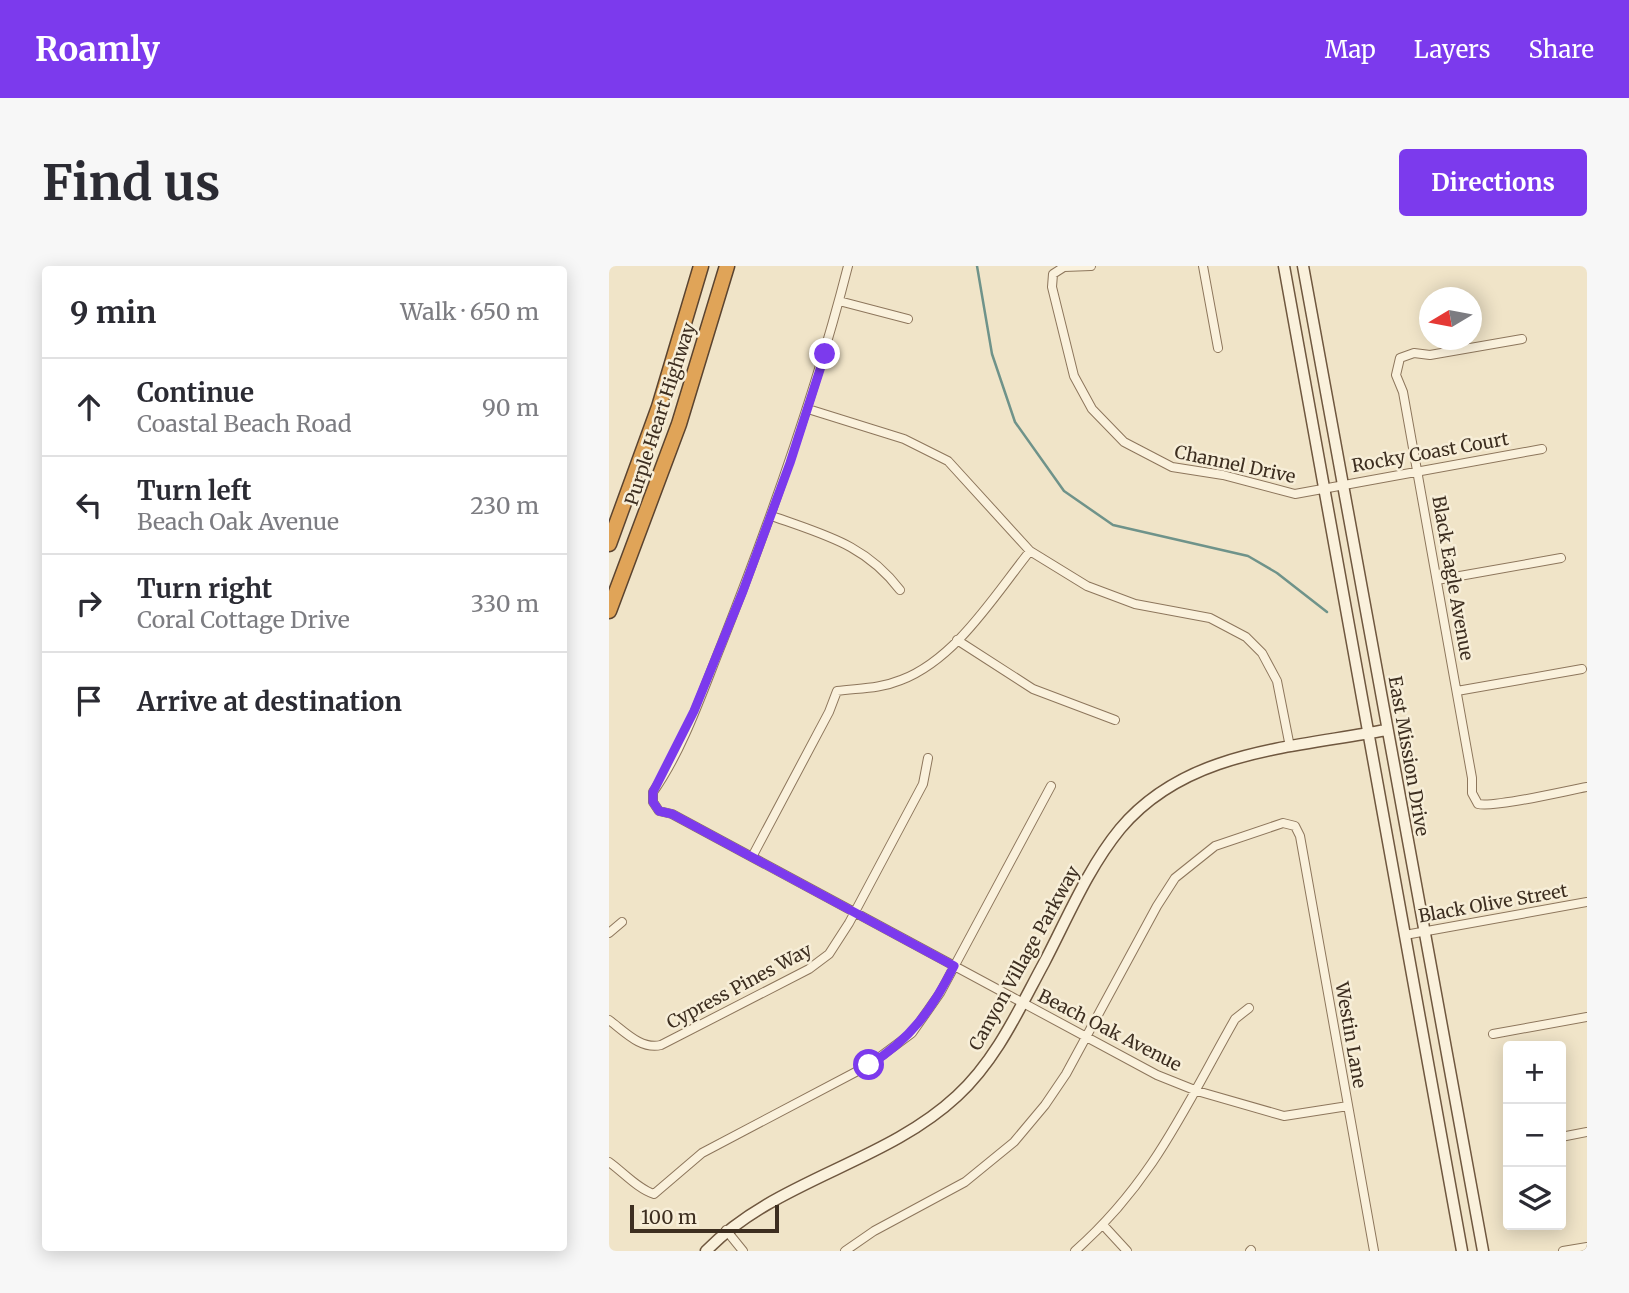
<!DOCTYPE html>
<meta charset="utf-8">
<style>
:root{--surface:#fff;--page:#f7f7f7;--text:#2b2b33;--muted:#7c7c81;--line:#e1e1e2;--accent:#7c3aed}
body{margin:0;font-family:Merriweather,serif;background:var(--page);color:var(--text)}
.controls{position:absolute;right:21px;bottom:21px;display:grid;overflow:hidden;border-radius:7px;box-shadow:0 4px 18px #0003}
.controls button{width:63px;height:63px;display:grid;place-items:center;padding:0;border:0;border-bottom:2px solid var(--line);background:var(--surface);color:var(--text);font:35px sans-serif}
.compass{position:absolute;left:810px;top:21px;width:63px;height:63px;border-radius:50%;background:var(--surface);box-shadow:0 4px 18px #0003;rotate:260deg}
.scale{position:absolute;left:21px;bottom:18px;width:149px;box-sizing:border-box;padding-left:7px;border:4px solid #3d2e20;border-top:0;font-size:19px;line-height:24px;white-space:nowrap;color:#3d2e20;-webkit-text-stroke:5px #f7eed8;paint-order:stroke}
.stop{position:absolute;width:21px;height:21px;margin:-16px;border:5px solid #7c3aed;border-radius:50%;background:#fff}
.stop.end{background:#7c3aed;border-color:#fff;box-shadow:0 2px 7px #0008}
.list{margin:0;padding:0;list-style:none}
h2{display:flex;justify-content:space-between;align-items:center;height:91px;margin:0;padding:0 28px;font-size:30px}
h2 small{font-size:23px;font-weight:400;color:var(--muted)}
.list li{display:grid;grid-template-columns:46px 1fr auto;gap:21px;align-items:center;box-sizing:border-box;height:98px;padding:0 28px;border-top:2px solid var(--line)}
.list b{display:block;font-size:26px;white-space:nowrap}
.list p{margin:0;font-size:23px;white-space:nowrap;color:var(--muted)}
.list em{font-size:23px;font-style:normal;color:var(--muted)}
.icon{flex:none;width:38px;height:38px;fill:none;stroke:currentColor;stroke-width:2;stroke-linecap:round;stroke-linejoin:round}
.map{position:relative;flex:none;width:978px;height:985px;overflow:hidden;border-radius:7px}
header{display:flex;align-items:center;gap:42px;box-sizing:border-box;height:98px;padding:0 35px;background:var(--accent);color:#fff}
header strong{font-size:33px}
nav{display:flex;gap:38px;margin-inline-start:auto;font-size:24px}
.intro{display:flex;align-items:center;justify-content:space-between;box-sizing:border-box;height:168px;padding:0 42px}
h1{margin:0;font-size:49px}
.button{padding:18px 32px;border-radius:7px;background:var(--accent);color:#fff;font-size:24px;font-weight:700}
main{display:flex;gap:42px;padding:0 42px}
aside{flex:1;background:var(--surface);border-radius:7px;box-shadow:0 4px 18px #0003}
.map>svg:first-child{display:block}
</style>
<header>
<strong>Roamly</strong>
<nav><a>Map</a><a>Layers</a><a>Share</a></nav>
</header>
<div class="intro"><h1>Find us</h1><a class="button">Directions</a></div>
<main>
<aside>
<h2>9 min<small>Walk · 650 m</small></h2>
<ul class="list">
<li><svg class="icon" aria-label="ahead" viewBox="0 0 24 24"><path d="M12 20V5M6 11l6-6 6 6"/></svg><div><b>Continue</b><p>Coastal Beach Road</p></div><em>90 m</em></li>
<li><svg class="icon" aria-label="left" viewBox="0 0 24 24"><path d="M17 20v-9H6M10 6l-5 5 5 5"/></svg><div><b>Turn left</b><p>Beach Oak Avenue</p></div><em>230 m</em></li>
<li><svg class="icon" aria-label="right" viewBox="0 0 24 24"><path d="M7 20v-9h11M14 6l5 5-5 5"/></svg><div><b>Turn right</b><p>Coral Cottage Drive</p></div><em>330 m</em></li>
<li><svg class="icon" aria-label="arrive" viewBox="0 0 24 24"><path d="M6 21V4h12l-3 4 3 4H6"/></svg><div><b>Arrive at destination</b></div></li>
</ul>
</aside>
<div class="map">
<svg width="978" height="985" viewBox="0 0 978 985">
<rect width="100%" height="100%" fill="#f0e4c8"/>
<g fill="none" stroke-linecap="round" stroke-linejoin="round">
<path stroke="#6f938a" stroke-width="2.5" d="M368 0 383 88 406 156 455 225 504 259 639 290 668 307 718 346"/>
<defs>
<path id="street" d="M239 0C206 129 162 253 113 377 94 424 74 484 44 526V536L50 545 63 548 548 809 588 825 675 850 739 840
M482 0 455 1 444 8 443 21 465 110 483 143 515 176 563 201 614 209 686 228 933 183
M594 0 609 82
M230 35 299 53
M913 73 821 89 805 87 791 92 787 109 794 126 863 512V527L869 538C885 542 956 525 978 521
M199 143 295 173 339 195 421 285 478 320 526 338 601 352 637 371 653 387 668 415 681 481
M163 250C215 269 256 278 291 324
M828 314 952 292
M348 374 424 423 506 454
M848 425 973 403
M143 591 220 446 228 425C250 422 270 423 292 414 347 393 385 330 421 285
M0 667 13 656
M796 669 978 636
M0 754C15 765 32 784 52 779L200 703 220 688 240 657 314 518 319 492
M884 768 978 751
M952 871 978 866
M0 896C14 906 29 923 45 928L93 887 260 799 303 767 331 727 442 520
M495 960 518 985
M117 964 134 985
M236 985 265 965 356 916 405 876 436 839 457 808 548 640 566 612 606 580 674 557 686 560 691 570 765 985
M466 985C544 916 576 841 626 753L640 742
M641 985 642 984
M954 985 978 981"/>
<path id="secondary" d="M675 0 853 985
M694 0 874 985
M97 985C167 913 275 898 348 830 388 793 410 743 435 697 458 653 479 602 511 563 577 484 683 482 777 464"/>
<path id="highway" d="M0 278 50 141 92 0
M0 345 70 158 118 0"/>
</defs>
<use href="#street" stroke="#8d765c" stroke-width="10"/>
<use href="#secondary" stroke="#6f573f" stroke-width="13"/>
<use href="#highway" stroke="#5b4430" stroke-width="17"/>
<use href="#street" stroke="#faf1dc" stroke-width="8"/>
<use href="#secondary" stroke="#faf1dc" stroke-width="10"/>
<use href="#highway" stroke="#e0a458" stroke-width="14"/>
</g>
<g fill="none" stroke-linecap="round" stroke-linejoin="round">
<path stroke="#7c3aed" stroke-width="9" d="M216 88 181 197 134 325 85 445 44 526V536L50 545 63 548 345 700C324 742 301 774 260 799"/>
</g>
<g text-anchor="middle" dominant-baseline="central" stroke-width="5" stroke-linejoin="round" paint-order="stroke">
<g font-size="18" fill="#3d2e20" stroke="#f7eed8">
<text transform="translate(51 148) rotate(-72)">Purple Heart Highway</text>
<text transform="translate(821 186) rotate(-10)">Rocky Coast Court</text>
<text transform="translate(626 198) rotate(12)">Channel Drive</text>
<text transform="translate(844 312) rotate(80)">Black Eagle Avenue</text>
<text transform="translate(800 490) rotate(80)">East Mission Drive</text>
<text transform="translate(884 637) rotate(-10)">Black Olive Street</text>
<text transform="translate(415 692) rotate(-61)">Canyon Village Parkway</text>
<text transform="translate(130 720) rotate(-28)">Cypress Pines Way</text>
<text transform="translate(501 764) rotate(27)">Beach Oak Avenue</text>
<text transform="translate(742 769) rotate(80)">Westin Lane</text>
</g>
</g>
</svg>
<div class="controls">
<button>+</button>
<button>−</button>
<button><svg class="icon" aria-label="layers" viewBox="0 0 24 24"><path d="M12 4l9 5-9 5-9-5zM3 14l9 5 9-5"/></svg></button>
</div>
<svg class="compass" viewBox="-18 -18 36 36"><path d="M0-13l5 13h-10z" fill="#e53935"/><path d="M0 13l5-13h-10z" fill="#7c7c81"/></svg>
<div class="scale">100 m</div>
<div class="stop" style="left:260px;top:799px"></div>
<div class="stop end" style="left:216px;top:88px"></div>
</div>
</main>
